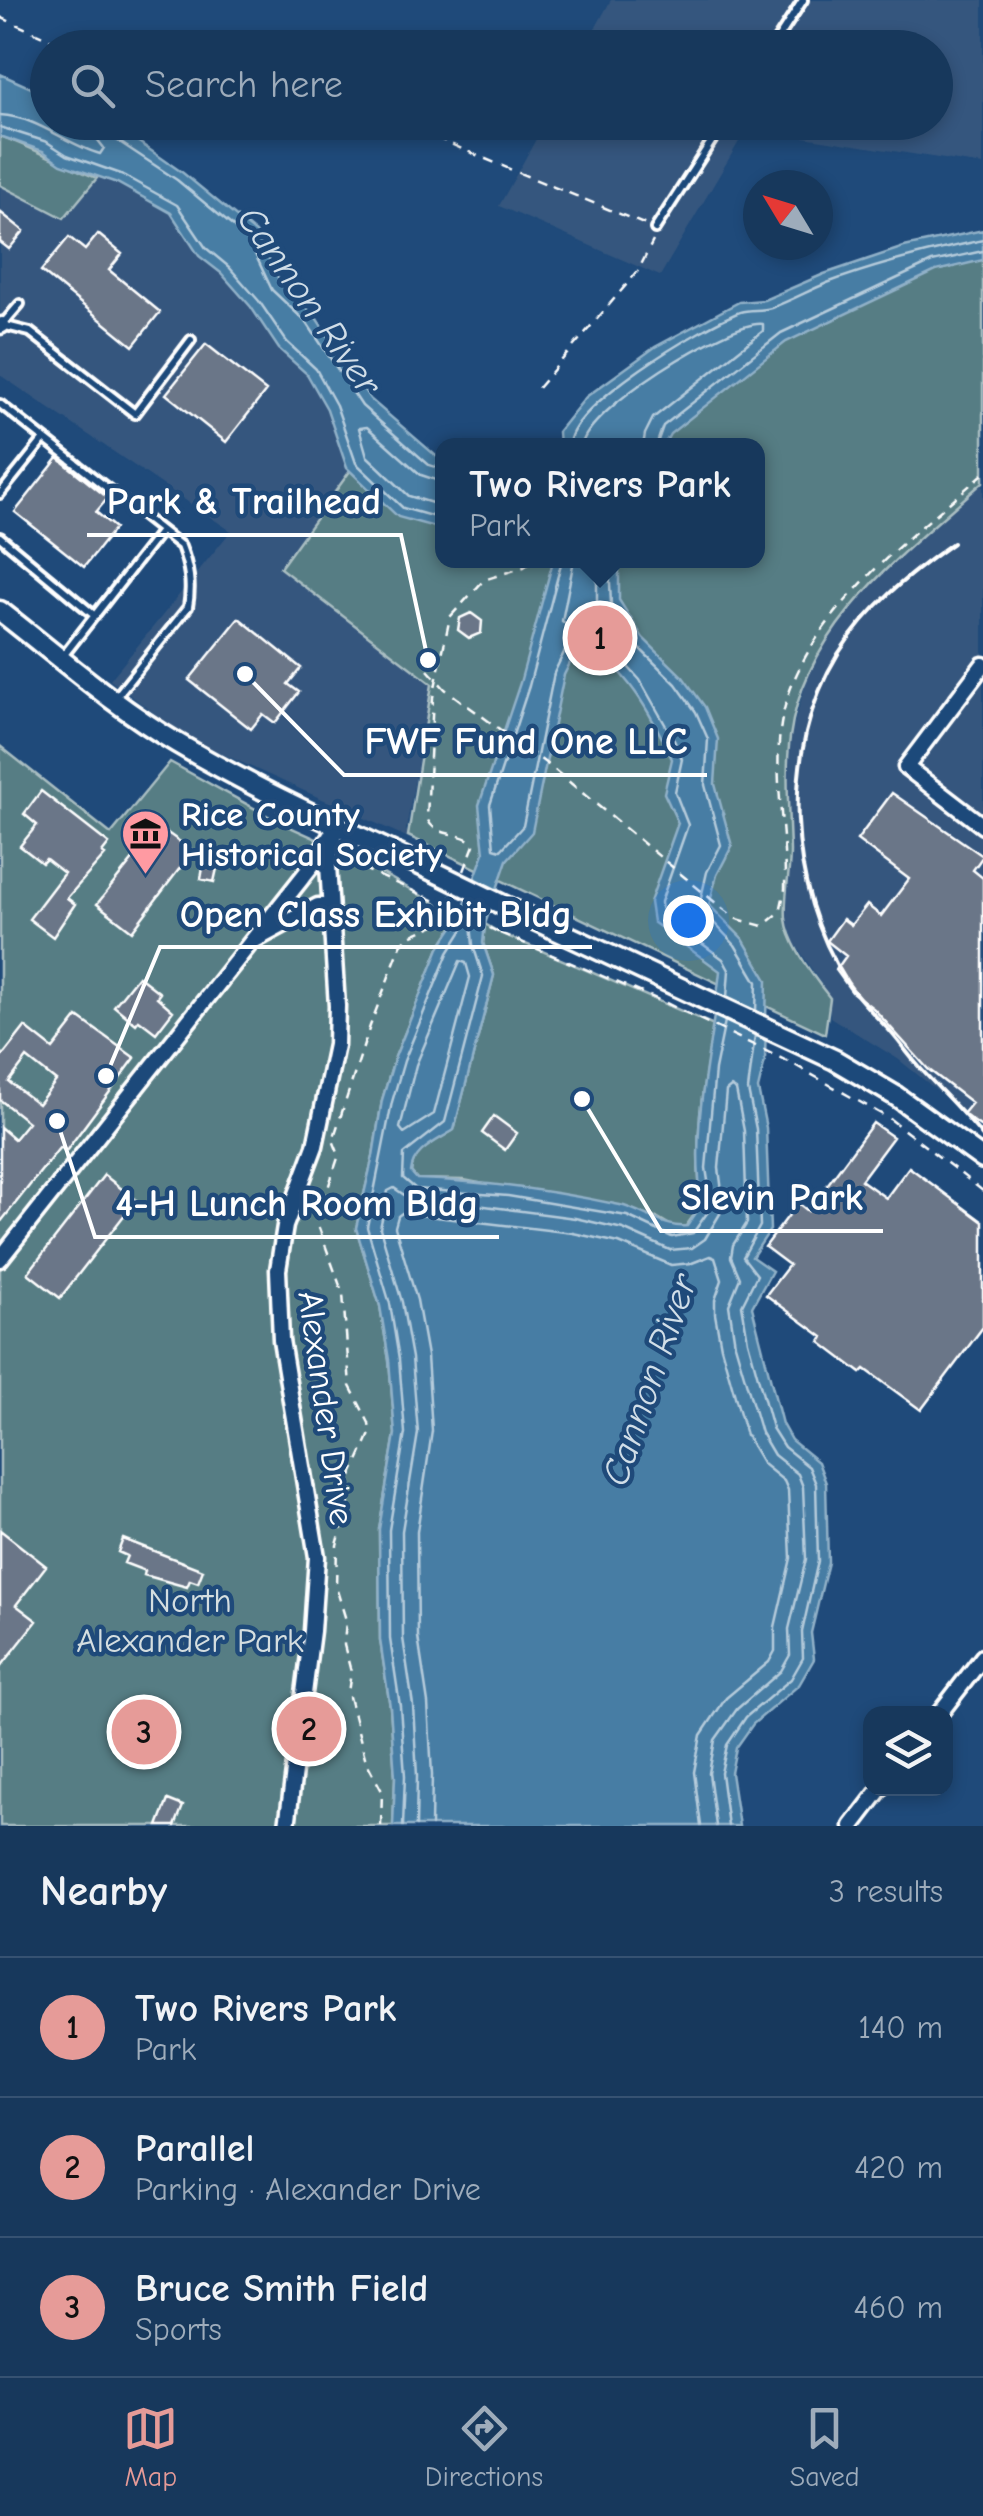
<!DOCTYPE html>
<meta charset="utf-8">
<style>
:root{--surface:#17385c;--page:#203f62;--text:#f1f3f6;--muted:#9eacbb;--line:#365272;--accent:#e69b98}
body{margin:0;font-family:"Comic Neue",sans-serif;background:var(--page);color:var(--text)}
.controls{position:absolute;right:30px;bottom:30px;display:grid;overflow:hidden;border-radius:20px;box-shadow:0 5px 15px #0003}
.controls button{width:90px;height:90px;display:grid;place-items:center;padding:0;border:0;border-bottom:2px solid var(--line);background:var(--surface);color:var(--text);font:50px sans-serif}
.compass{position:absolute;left:743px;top:170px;width:90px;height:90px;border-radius:50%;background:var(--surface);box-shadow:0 5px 15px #0003;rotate:308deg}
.you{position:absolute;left:688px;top:920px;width:35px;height:35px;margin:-25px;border:8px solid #fff;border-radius:50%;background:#1a73e8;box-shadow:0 0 0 15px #1a73e833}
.badge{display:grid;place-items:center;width:65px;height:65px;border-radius:50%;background:var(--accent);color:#111;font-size:32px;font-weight:700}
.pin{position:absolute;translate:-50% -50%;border:5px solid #fff;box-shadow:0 2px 10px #0006}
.popup{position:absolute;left:435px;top:438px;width:330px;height:130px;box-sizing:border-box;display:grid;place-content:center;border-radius:20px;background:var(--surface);filter:drop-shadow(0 2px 8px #0005);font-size:32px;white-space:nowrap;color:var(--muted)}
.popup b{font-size:38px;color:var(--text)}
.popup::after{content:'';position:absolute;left:50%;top:100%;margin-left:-20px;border:20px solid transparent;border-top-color:var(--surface)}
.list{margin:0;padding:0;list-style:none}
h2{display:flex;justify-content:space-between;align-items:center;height:130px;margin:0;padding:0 40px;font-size:42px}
h2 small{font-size:32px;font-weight:400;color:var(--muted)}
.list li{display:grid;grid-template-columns:65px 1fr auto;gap:30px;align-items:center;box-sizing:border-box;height:140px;padding:0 40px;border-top:2px solid var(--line)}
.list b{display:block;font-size:38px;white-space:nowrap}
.list p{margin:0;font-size:32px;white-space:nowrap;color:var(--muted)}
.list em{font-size:32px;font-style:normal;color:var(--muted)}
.icon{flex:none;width:55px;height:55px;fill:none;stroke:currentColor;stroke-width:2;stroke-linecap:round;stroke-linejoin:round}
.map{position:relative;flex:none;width:983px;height:1826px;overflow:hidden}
.search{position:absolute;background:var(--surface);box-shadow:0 5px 15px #0003;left:30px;right:30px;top:30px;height:110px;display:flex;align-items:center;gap:25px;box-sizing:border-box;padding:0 35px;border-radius:55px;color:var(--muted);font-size:38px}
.sheet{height:550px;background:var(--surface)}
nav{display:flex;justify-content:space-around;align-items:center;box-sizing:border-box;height:140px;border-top:2px solid var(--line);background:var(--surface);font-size:28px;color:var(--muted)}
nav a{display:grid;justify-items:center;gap:5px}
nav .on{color:var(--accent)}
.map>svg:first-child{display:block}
</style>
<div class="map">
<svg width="983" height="1826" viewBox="0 0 983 1826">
<rect width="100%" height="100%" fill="#1f4a7a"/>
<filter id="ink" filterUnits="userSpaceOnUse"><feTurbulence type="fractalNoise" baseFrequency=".01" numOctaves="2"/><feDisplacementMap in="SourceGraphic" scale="20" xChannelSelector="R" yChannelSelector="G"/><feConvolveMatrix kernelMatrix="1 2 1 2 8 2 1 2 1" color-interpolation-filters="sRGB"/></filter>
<g filter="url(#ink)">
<path fill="#36577e" d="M611 0H983V165L747 128 660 276 499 206 545 123 936 122V48L585 47Z
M109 164 207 235 366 449 280 568 432 684 406 830 411 839 187 738 110 680 231 531 0 375V185L63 218Z
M983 482V1127L898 1059 830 1017V998L795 943 786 921 790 861 788 772 791 734 809 672 836 627 879 576Z"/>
<path fill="#567d84" stroke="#aabec2" stroke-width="2.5" d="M0 136C34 148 64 165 97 178L64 218 0 185Z
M983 243V482C905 552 805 625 790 737 785 774 789 813 790 851 790 873 784 897 786 919 789 945 814 978 830 998L825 1034 408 836 432 684 280 568 366 449 442 499V560H758V446L599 445 626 409Z
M0 746 111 834 170 762 283 824 339 849 459 917 439 948 395 1057 382 1100 373 1156 356 1228 380 1306 389 1360 395 1434 379 1529 380 1640 390 1707 395 1777 393 1826H0Z
M485 924 500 933 714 1025C703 1083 692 1145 702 1204L686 1226 675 1228 658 1218 464 1180 417 1179 411 1172C412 1150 436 1141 454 1130L494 975 483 943Z"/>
<path fill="#477da4" stroke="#91b1c8" stroke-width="2.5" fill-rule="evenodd" d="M0 74 47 95 48 122 106 123 120 129 183 173 256 233 281 284 315 316 370 399 442 461V529L398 517 347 468 327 409 307 374 279 349 251 307 221 273 199 256 171 213 117 183 61 164 43 151 0 136Z
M983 230V260L936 271 786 342 670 434 664 445H559L558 432 586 397 655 347 739 302 764 300 824 274 904 247Z
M553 561H619V600L643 638 683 677 705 707 718 739 715 784 732 846 717 875 709 905 743 939 767 980 765 1060 758 1089 766 1128 770 1230 752 1257 772 1271 752 1307 782 1424 791 1440 818 1462 826 1483 828 1562 811 1633 814 1659 799 1685 753 1724 736 1748 731 1773 739 1826H393L395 1777 390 1707 380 1640 379 1529 395 1434 389 1360 380 1306 356 1228 373 1156 382 1100 395 1057 439 948 461 915 484 853 479 805 520 683ZM581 641C626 667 651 713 672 759L664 793 678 823 650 902 653 922 720 971C712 1048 689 1127 702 1204L687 1226C666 1229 642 1210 620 1205 553 1191 485 1181 417 1179L411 1172C413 1150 436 1142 454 1130L494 975 483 943 485 924 507 860 532 832 564 675Z"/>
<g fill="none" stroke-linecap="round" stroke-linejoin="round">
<path stroke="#b5cbdb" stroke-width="2.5" d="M0 115C38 117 65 144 100 154L104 148 94 135 92 122
M105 122 109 135 177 180 248 239 272 290 307 323 362 406 429 465 442 469
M0 127 47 142 67 155 121 174 177 205 206 248 229 267 259 301 287 342 316 369 336 405 356 463 403 508 442 519
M569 446C568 406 703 326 740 312 750 309 761 311 771 308 790 301 808 291 827 283 878 264 930 251 983 240
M582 446C584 411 731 319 763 324V331L653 418 645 434 643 446
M656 446 663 426 781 333 932 262 983 251
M442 482 421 475 367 427 359 428 367 456 409 496 442 506
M562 560 529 686 490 805 494 848 501 850 523 826 554 673 572 636 587 633 609 646 640 680 674 740 682 759 675 792 688 825 661 902 662 914 723 959 729 970 727 997
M574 560 562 621 566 624 582 619 600 625 604 619 597 603V560
M609 560 611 605 635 644 676 684 696 712 708 739 705 785 721 845 707 872 699 907 735 945 757 982 756 1011
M460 961 466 963 470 977 434 1114 404 1133 400 1128 416 1065Z
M403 1826 405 1776 400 1706 390 1639 389 1530 405 1433 399 1359 390 1304 367 1227 392 1102 404 1061 448 953 465 926 471 924 473 945 483 976 445 1122 404 1154 403 1178 416 1189 508 1196 627 1216 672 1237 693 1233 712 1206 706 1168 715 1070 725 1021
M416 1826 417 1776 413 1705 403 1638 402 1531 418 1433 412 1358 402 1302 380 1228 388 1191 394 1188 413 1201 462 1203 575 1218 623 1229 670 1250 692 1248 705 1239 724 1207 719 1168 726 1091 731 1087 736 1090 744 1131 747 1223 733 1245 731 1257 740 1278 729 1305 735 1344 761 1433 774 1455 798 1474 803 1487 806 1559 789 1629 790 1655 781 1671 737 1709 715 1740 709 1773 716 1826
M431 1826 432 1775 428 1703 418 1637 417 1532 432 1431 427 1356 417 1300 395 1227 398 1216 402 1213 573 1233 619 1243 671 1265 692 1263 710 1256 715 1258 722 1280 715 1300V1314L721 1347 746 1435 763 1464 784 1481 788 1490 791 1558 775 1627V1651L769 1662 726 1698 701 1735 694 1772 701 1826
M728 1826 721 1773 727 1745 746 1717 791 1679 803 1658 802 1632 818 1561 816 1484 809 1467 784 1447 772 1428 748 1341 742 1305 757 1275 743 1257 760 1226 756 1129 748 1090 755 1035"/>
</g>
<path fill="#6a7688" stroke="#fff" stroke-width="2.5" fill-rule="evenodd" d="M0 212 24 231 9 249 0 242Z
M98 234 122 254 109 270 160 312 133 346 41 271 69 237 85 250Z
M206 344 266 391 226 442 166 394Z
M58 458 108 498 96 512 115 528 84 567 15 512Z
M471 613 482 621 481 633 469 638 458 630 460 618Z
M239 618 301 668 288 684 299 692 275 723 263 714 251 729 189 680Z
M41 791 109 844 102 853 105 855 67 898 75 904 53 937 29 919 64 873 46 859 42 863 20 846 37 825 24 814Z
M892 793 983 856 973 870 983 878V1128L963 1114 972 1103 928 1069 874 1009 852 992 836 970 846 956 827 941 843 919 851 925 867 905 881 916 909 879 857 840Z
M159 827 193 851 132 931 97 904Z
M204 862 218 864 214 882 201 879Z
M138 976 160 993 157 997 173 1011 156 1033 139 1020 136 1024 114 1006Z
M78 1017 135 1058 66 1151 60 1147 0 1223V1127L14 1139 28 1122 0 1100V1059L25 1027 53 1049ZM27 1058 56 1081 38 1104 9 1082Z
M494 1116 517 1133 505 1150 482 1133Z
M873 1123 893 1137 861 1180 886 1198 909 1167 983 1222V1327L921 1410 865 1369 861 1373 820 1342 823 1337 766 1295 789 1265 765 1247 798 1203 808 1211Z
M104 1175 136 1200 60 1298 28 1273Z
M0 1530 46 1566 16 1605 37 1621 0 1668Z
M123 1539 203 1570 198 1583 190 1580 187 1587 144 1575 145 1571 124 1563 127 1556 118 1552Z
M168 1800 183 1806 175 1826H158Z"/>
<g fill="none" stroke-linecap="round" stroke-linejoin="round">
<defs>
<path id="service" d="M772 48 803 0
M655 229 724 122
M20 304 2 325 30 332 135 414 191 340
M0 404 181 546C189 567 192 585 188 607L116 697
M0 494 44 439
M0 537 95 616
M63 656 161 531"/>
<path id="minor" d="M0 326 2 325
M983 665 906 767 983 826
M255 940 318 906H329
M0 1259 313 864 331 835
M939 1714 983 1657
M287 1826 312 1631 317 1557 281 1340 278 1270 285 1226 315 1146 336 1045 337 1006 328 865 337 826
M852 1826 881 1788"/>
<path id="tertiary" d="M0 611C58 656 114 706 177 743 260 792 348 831 435 872
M511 909 835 1060 896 1096 983 1159"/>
</defs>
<use href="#service" stroke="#fff" stroke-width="14"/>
<use href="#minor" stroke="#fff" stroke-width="21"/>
<use href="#tertiary" stroke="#fff" stroke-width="25"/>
<path stroke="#fff" stroke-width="2.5" stroke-dasharray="10 8" stroke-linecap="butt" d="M0 17 70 48
M403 122C482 160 564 190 646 225
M538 388 638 271 653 241
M428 670 445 689 551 767 722 908 737 919 763 926 780 912 785 889C786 841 776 791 779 743 785 629 904 543 983 474
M345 861 425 896
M464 871 474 845 471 841C456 831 434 837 427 818L433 697 450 617 484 580 524 567 534 560
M500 933 666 1003 793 1064 890 1119 983 1191
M381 1826 382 1791 366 1761 348 1693 351 1672 344 1645 346 1620 336 1587 337 1545 349 1503 351 1477 370 1434 369 1423 350 1386 343 1294 319 1228V1215L339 1155 333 1140 370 1026 401 945 408 937 435 925 452 896"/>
<use href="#service" stroke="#1f4a7a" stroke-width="6"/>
<use href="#minor" stroke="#1f4a7a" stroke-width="14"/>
<use href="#tertiary" stroke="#1f4a7a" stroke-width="18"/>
<path stroke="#fff" stroke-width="4" d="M953 543C909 574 867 608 838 654 779 750 787 889 847 982 859 1000 873 1013 887 1028 899 1041 909 1056 921 1069 942 1092 964 1113 983 1137"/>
<defs>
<path id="tertiary-bridge" d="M435 872 511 909"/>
</defs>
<use href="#tertiary-bridge" stroke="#fff" stroke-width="25" stroke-linecap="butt"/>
<path stroke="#fff" stroke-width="2.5" stroke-dasharray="10 8" stroke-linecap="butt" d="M425 896 500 933"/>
<use href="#tertiary-bridge" stroke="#1f4a7a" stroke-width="18"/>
</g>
</g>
<defs>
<symbol id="museum-pin" viewBox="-11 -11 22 30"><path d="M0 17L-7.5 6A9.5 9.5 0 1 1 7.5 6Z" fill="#ff9aa2" stroke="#1f4a7a"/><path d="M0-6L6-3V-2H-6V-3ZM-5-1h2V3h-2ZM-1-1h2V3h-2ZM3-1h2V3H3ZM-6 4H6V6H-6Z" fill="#111"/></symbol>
</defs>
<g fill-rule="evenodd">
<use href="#museum-pin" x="118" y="806" width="55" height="75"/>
</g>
<g text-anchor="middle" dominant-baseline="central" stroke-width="9" stroke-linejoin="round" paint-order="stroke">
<g font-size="35" font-weight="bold" fill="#fff" stroke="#1f4a7a" text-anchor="start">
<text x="181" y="814">Rice County<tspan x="181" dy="40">Historical Society</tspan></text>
</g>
<g font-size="35" fill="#fff" stroke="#1f4a7a">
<text transform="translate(326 1408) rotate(82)">Alexander Drive</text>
</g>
<g font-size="35" fill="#d5dee0" stroke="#1f4a7a">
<text x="190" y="1600">North<tspan x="190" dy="40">Alexander Park</tspan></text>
</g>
<g font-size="38" font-style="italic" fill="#d1dee8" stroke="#1f4a7a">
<text transform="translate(309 301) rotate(55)">Cannon River</text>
<text transform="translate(650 1380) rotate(-71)">Cannon River</text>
</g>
</g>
<path fill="none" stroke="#fff" stroke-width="4" d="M428 660L401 535H87M245 674L344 775H707M106 1076L160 947H592M582 1099L661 1231H883M57 1121L95 1237H499"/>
<g fill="#fff" stroke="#1f4a7a" stroke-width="4">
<circle cx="428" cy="660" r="10"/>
<circle cx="245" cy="674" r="10"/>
<circle cx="106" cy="1076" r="10"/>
<circle cx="582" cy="1099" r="10"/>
<circle cx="57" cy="1121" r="10"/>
</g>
<g font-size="38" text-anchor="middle" font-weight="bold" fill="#fff" stroke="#1f4a7a" stroke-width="9" stroke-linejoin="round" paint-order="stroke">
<text x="244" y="514">Park &amp; Trailhead</text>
<text x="526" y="754">FWF Fund One LLC</text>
<text x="376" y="927">Open Class Exhibit Bldg</text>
<text x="772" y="1210">Slevin Park</text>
<text x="297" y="1216">4-H Lunch Room Bldg</text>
</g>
</svg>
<div class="controls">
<button><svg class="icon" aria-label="layers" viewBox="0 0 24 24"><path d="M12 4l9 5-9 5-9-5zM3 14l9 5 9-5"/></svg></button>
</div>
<svg class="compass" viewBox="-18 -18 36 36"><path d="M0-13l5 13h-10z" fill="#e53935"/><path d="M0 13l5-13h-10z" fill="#9eacbb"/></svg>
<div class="you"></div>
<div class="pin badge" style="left:600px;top:638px">1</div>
<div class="popup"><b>Two Rivers Park</b>Park</div>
<div class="pin badge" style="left:309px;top:1729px">2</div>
<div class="pin badge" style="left:144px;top:1732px">3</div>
<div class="search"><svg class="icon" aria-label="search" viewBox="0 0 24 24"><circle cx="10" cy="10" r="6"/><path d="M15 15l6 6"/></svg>Search here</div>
</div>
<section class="sheet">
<h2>Nearby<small>3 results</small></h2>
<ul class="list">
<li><span class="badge">1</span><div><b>Two Rivers Park</b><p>Park</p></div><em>140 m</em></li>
<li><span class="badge">2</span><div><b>Parallel</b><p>Parking · Alexander Drive</p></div><em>420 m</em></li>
<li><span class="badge">3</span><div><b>Bruce Smith Field</b><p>Sports</p></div><em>460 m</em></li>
</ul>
</section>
<nav>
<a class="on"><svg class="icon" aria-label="map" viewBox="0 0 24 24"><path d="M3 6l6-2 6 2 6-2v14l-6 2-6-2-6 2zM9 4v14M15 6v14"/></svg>Map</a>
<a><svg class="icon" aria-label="directions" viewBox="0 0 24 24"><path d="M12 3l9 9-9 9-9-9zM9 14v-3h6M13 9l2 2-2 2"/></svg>Directions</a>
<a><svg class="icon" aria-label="saved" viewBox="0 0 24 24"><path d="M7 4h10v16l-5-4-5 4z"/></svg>Saved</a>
</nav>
